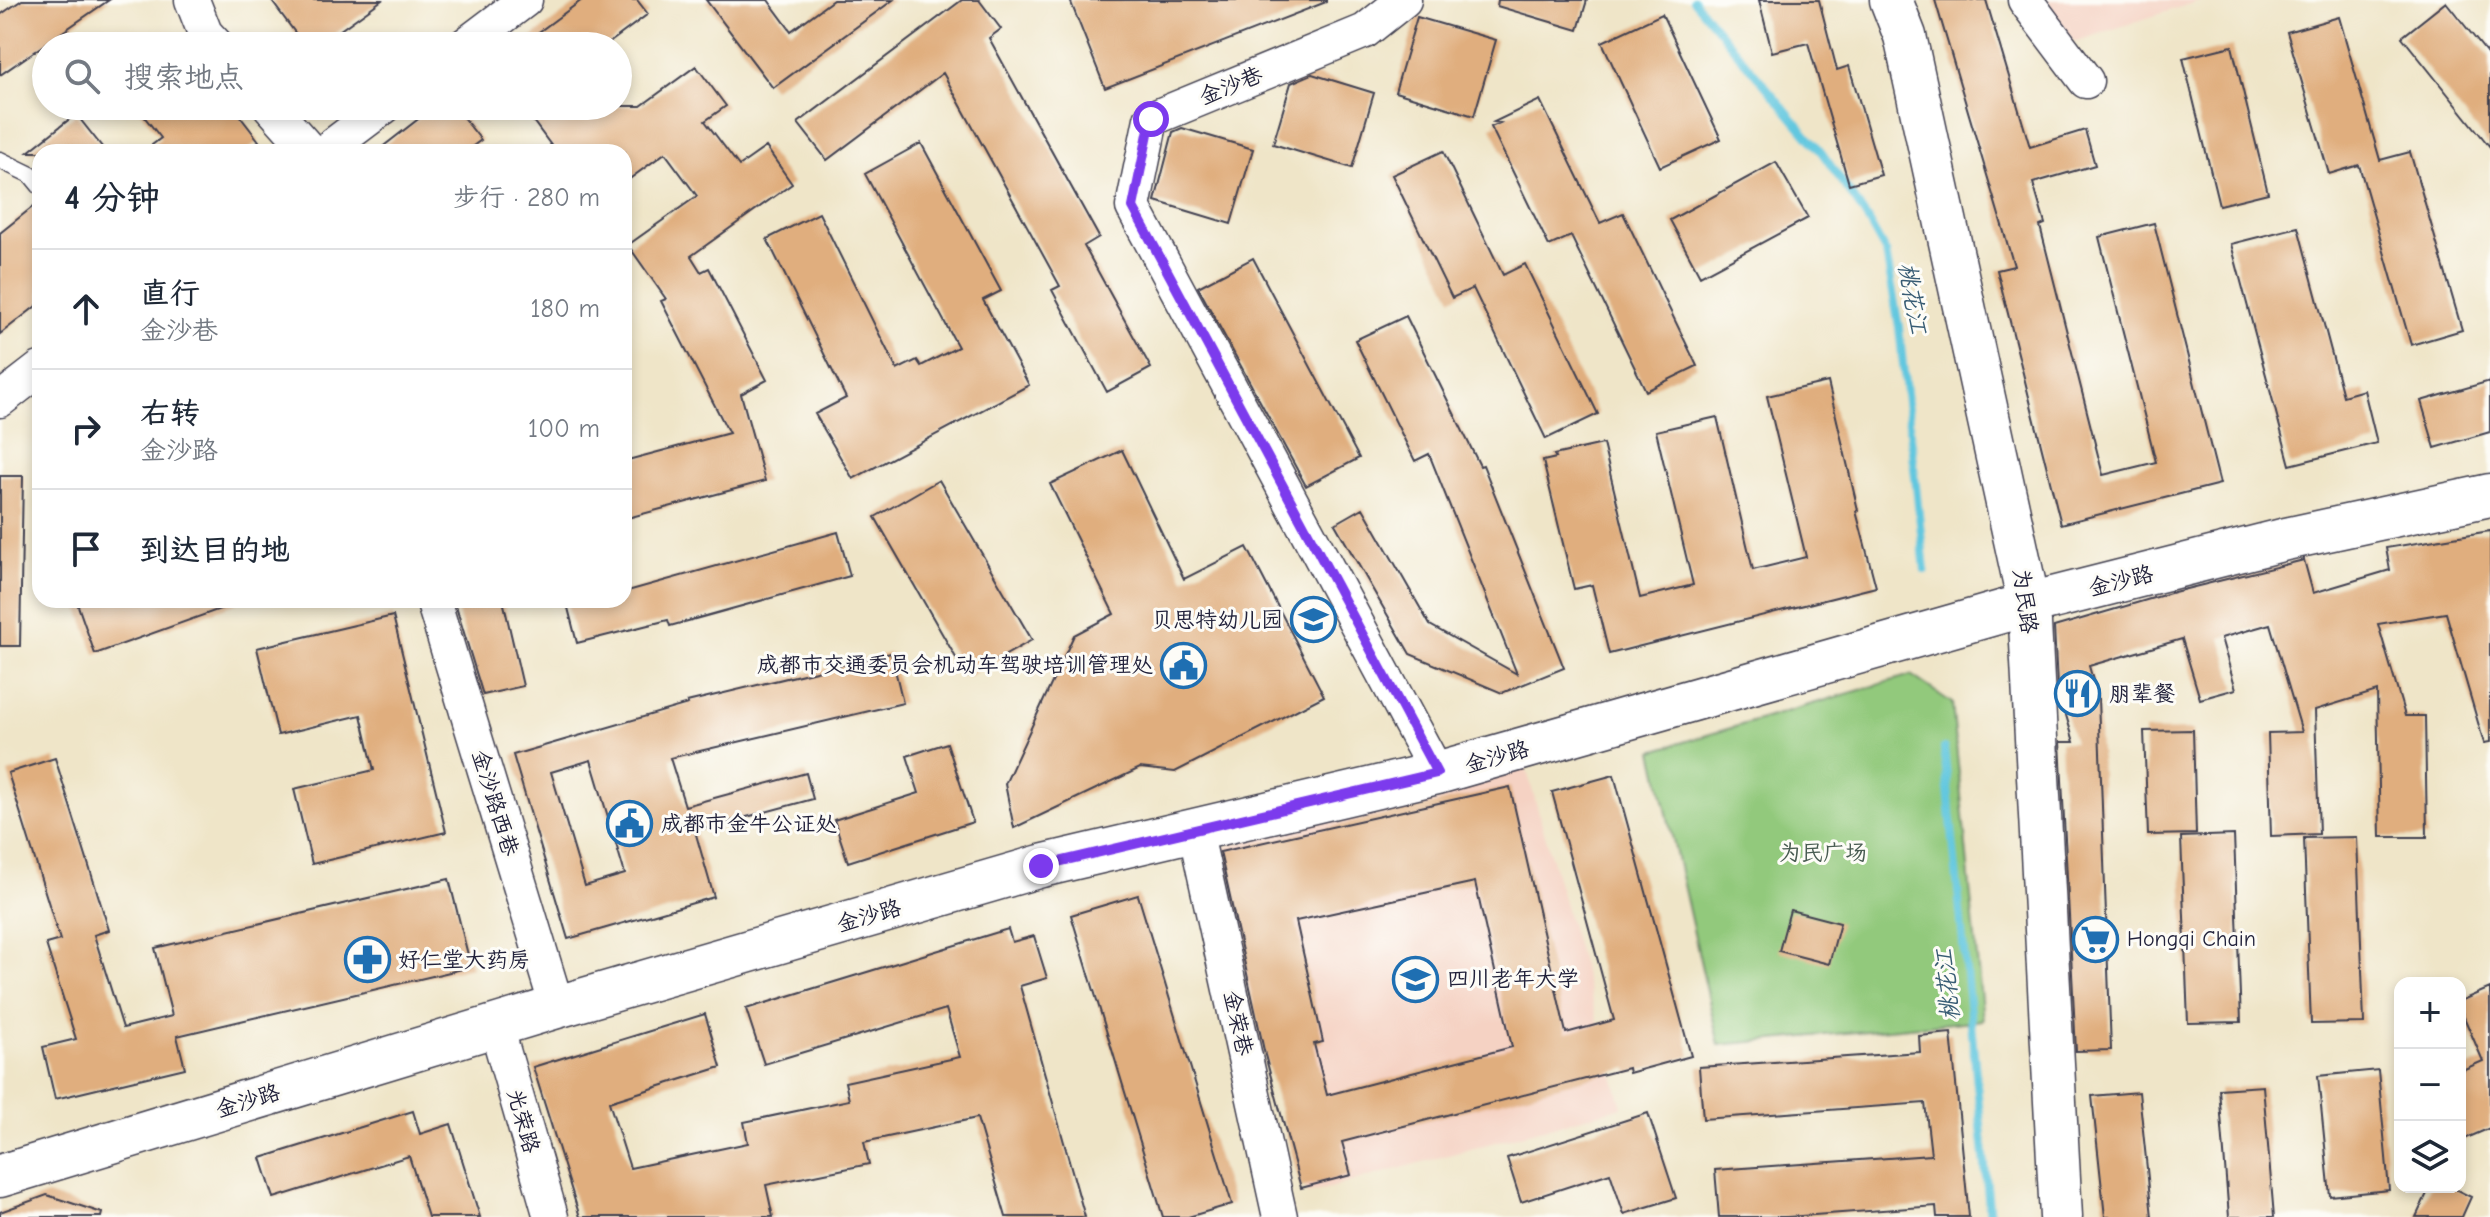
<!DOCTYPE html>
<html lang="zh">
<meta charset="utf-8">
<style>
:root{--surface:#fff;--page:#f2f2f3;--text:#1f2937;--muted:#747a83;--line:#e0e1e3}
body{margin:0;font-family:"Comic Neue","LXGW WenKai TC",sans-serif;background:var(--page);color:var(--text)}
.controls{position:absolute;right:24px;bottom:24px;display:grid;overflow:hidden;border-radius:16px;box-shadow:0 4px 12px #0003}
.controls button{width:72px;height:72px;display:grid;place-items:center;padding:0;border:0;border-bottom:2px solid var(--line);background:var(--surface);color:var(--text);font:40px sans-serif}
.stop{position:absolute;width:24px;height:24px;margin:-18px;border:6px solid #7c3aed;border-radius:50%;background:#fff}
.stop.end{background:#7c3aed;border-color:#fff;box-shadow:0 2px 8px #0008}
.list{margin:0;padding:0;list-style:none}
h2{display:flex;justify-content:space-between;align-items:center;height:104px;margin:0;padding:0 32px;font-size:34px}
h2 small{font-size:26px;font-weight:400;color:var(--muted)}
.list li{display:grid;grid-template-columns:52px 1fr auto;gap:24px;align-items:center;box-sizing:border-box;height:120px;padding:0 32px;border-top:2px solid var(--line)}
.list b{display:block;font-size:30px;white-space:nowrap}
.list p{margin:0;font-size:26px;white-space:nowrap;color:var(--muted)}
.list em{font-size:26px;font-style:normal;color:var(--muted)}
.icon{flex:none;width:44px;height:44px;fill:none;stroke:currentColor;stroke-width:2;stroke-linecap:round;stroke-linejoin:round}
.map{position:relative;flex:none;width:2490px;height:1217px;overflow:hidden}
.search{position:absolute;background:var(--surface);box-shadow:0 4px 12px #0003;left:32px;top:32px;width:600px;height:88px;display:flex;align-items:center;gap:20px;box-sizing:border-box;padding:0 28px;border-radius:44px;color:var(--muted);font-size:30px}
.panel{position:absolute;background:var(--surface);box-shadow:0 4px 12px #0003;left:32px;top:144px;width:600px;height:464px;border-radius:24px}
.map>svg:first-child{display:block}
</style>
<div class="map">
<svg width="2490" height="1217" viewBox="0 0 2490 1217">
<rect width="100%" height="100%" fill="#fdfcf7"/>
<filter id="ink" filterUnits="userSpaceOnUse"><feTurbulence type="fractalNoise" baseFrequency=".0125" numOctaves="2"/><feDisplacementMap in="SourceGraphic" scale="16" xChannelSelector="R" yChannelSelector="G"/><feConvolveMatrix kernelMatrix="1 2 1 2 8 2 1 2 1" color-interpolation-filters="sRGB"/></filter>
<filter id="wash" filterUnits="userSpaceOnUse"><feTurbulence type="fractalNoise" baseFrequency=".006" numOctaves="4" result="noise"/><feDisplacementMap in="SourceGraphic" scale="32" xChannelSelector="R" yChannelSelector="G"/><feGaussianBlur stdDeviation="1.8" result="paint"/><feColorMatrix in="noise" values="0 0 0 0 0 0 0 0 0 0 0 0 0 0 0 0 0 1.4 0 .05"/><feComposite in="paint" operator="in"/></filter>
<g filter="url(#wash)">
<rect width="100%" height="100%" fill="#efe5c8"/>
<path fill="#f5d2c3" d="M2045 0H2202L2074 42Z
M1525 764 1622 1107 1307 1194 1210 851Z"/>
<path fill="#92c97c" stroke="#5a765c" stroke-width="2" d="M1911 675 1952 703 1983 1020 1719 1045 1653 751Z"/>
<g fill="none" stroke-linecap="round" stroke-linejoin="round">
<path stroke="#62c7df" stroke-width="8" d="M1693 0 1822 153 1863 212 1886 253 1899 327 1925 570
M1944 748 1990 1217"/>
</g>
<g id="blocks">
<path fill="#e0ae7e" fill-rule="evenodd" d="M22 0H109L0 75V15Z
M271 0H382L318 46H305Z
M582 0H637L648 14 605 46H520Z
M706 0H768L791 31 833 0H893L773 88Z
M962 0H979L1001 29 989 38 1099 237 1084 246 1151 368 1107 392 1052 290 1060 286 943 73 827 160 798 123Z
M1070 0H1326V2L1105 88Z
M1498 0H1587L1578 30 1497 6Z
M1759 0H1819L1837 70 1849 66 1881 175 1849 184 1808 43 1772 52Z
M1935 0H1986L2030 147 2085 130 2095 165 2033 183 2045 224 2040 226 2103 475 2156 462 2099 237 2154 223 2220 484 2061 524 1997 270 2014 266Z
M2446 2 2490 57V147L2402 37Z
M1662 14 1721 139 1660 167 1602 42Z
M1417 17 1496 40 1474 116 1395 92Z
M2339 17 2380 160 2410 152 2462 330 2411 345 2359 165 2329 174 2287 32Z
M2232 46 2268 193 2219 205 2183 58Z
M696 66 726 106 705 121 739 166 766 147 792 184 691 256 701 272 709 268 767 380 741 394 765 481 624 519V461L729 433 661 301 666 299 628 245 697 196 665 153 624 183V152H556L522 106H641Z
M1312 74 1374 93 1352 168 1273 144 1291 83Z
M1540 100 1600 223 1623 213 1697 366 1646 391 1571 236 1549 246 1491 127 1500 123 1494 122Z
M136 106H232L259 141 244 152H143L161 138Z
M435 106H454L481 140 465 152H376Z
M76 114 106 152H28Z
M1182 128 1253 149 1231 224 1155 201 1173 132Z
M921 143 1001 291 983 300 1029 385 853 479 815 414 846 398 767 239 819 213 897 370 917 360 921 366 958 347 865 174Z
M1443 151 1503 275 1525 264 1598 414 1546 439 1473 288 1452 298 1392 175Z
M1776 162 1808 218 1700 276 1670 220Z
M40 201V303L0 334V233Z
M2298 227 2343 396 2364 390 2377 443 2290 465 2231 244Z
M1253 258 1359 458 1306 486 1198 287Z
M1406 316 1480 466 1483 465 1564 668 1502 693 1410 654 1335 524 1363 508 1430 625 1517 674 1429 454 1415 461 1355 340Z
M2490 381V432L2435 448 2421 401Z
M1828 382 1858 510 1856 511 1876 587 1609 654 1592 585 1574 589 1543 461 1556 458 1554 455 1603 444 1640 598 1693 585 1656 431 1717 417 1753 570 1806 557 1767 396Z
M1122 450 1184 579 1247 547 1324 696 1175 772 1140 768 1014 828 1005 784 1074 635 1114 614 1050 484Z
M0 476H23L20 646H0Z
M939 480 1032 640 967 677 875 517Z
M2490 531V742L2484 743 2446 613 2378 624 2405 716H2425L2427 837H2380L2377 691 2315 710 2319 834 2271 836 2268 733 2302 732 2270 624 2221 638 2236 689 2200 699 2182 639 2089 666 2098 698 2111 1050 2076 1051 2060 742H2074L2057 685 2054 627 2174 592 2304 560 2313 593 2390 570 2386 548Z
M838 532 850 576 670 626 668 620 577 643 566 600H624V592Z
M76 600H236L237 603 95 654Z
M454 600H503L523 686 483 695Z
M393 616 446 832 312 864 294 789 374 770 361 715 278 735 257 648Z
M891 653 903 703 670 758 685 806 806 773 813 799 695 831 714 897 568 939 513 755 688 704 687 702ZM591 760 625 874 585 886 551 772Z
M2193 730 2196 834 2148 835 2144 731Z
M947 743 973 822 848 862 834 820 919 793 907 756Z
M55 758 109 930 94 935 123 1028 172 1016 155 948 449 879 471 967 177 1036 185 1068 55 1099 43 1047 76 1039 46 944 60 940 8 773Z
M1614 775 1691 1056 1629 1073 1628 1068 1342 1142 1351 1175 1301 1188 1265 1055 1220 852 1510 787 1566 1033 1614 1020 1552 792ZM1475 882 1512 1047 1327 1095 1314 1044 1323 1042 1296 921Z
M2234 835 2241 1022 2188 1023 2181 837Z
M2357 837 2364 1023 2311 1024 2304 838Z
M1138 895 1232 1204 1188 1217H1163L1071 915Z
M1790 910 1840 923 1829 964 1779 951Z
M1008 929 1012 942 1034 936 1047 978 1020 986 1085 1217H1006L977 1118 864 1142 869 1164 766 1185 773 1217H580L533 1067 705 1014 721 1067 609 1102 630 1168 748 1143 744 1122 849 1100 845 1082 960 1057 946 1009 764 1064 746 1009Z
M2490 988V1128L2460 1141V1071L2483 1061 2460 1008V1001Z
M1951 1033 1969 1217H1937L1936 1206 1787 1217H1719L1715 1170 1931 1155 1925 1103 1703 1119 1699 1067 1920 1052 1919 1036Z
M2378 1070 2389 1190 2330 1196 2318 1076Z
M2263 1086 2274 1217H2229L2219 1089Z
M2139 1092 2152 1217H2105L2092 1096Z
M413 1111 420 1134 451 1124 480 1217H428L409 1156 274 1198 261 1158Z
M1648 1113 1676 1198 1624 1214 1610 1173 1521 1202 1507 1158Z
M2430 1187H2451L2471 1197 2462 1217H2416Z
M47 1195 102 1213 101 1217H0V1212Z"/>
</g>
</g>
<g filter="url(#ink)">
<use href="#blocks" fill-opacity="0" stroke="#413f50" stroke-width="2"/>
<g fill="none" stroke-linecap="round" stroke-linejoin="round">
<defs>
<path id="service" d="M0 160 31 175 40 186"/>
<path id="minor" d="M192 0 205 33 217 46
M1404 0 1365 31 1151 119 1133 207 1437 773
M2025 0 2086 81
M464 46 525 0
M270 106 311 152
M324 152 385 106
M0 400 40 369
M433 600 557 1007
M1195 830 1280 1217
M496 1026 551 1217"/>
<path id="tertiary" d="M1891 0 1905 36 2029 604 2061 1217
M0 1176 557 1007 1041 866 1437 773 2029 604 2286 539 2490 495"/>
</defs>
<use href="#service" stroke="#413f50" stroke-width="19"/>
<use href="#minor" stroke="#413f50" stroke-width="37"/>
<use href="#tertiary" stroke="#413f50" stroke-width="45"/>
<use href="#service" stroke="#fff" stroke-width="16"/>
<use href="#minor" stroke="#fff" stroke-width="34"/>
<use href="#tertiary" stroke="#fff" stroke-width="42"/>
</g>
</g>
<g fill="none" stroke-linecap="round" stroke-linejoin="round" filter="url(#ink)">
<path stroke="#7c3aed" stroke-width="10" d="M1041 866 1437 773 1133 207 1151 119"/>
</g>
<defs>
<symbol id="school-ring" viewBox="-11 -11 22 22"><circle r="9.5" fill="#fdfcf7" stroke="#1f6fb2" stroke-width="1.5"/><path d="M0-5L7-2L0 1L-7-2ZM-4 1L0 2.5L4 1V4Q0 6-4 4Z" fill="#1f6fb2"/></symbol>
<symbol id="civic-ring" viewBox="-11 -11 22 22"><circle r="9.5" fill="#fdfcf7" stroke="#1f6fb2" stroke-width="1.5"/><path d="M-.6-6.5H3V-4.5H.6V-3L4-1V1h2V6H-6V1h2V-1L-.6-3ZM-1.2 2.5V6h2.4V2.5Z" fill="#1f6fb2"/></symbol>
<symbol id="restaurant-ring" viewBox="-11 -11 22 22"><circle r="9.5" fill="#fdfcf7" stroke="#1f6fb2" stroke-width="1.5"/><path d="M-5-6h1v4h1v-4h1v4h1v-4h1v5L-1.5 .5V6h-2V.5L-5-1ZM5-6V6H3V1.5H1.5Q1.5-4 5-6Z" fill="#1f6fb2"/></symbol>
<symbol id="supermarket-ring" viewBox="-11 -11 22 22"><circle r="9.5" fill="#fdfcf7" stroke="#1f6fb2" stroke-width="1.5"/><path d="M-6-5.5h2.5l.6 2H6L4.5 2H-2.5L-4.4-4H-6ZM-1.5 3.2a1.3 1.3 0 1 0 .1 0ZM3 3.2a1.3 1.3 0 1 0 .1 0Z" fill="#1f6fb2"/></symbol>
<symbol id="pharmacy-ring" viewBox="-11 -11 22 22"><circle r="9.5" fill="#fdfcf7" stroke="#1f6fb2" stroke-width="1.5"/><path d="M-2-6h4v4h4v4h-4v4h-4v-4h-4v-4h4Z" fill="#1f6fb2"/></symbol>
<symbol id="university-ring" viewBox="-11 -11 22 22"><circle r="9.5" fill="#fdfcf7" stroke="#1f6fb2" stroke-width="1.5"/><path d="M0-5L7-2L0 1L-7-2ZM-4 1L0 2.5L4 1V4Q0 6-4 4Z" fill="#1f6fb2"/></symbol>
</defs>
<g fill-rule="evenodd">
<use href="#school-ring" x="1288" y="594" width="51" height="51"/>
<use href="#civic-ring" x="1158" y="640" width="51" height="51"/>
<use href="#restaurant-ring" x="2052" y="668" width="51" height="51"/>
<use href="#civic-ring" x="604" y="798" width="51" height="51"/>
<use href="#supermarket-ring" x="2070" y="914" width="51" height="51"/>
<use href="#pharmacy-ring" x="342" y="934" width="51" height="51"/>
<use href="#university-ring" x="1390" y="954" width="51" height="51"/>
</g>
<g text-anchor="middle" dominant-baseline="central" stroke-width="6" stroke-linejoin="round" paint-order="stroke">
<g font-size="22" fill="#22223b" stroke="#fdfcf7">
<text transform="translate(1231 86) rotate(-22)">金沙巷</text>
<text transform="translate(2121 581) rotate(-14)">金沙路</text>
<text transform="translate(2025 601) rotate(82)">为民路</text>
<text transform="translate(1497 757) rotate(-16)">金沙路</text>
<text transform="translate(495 803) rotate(73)">金沙路西巷</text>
<text transform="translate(869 916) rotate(-16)">金沙路</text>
<text transform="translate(1238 1023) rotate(78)">金荣巷</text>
<text transform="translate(248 1101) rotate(-17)">金沙路</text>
<text transform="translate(523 1121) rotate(74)">光荣路</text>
</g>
<g font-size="22" fill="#22223b" stroke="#fdfcf7" text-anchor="start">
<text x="1283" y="620" text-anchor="end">贝思特幼儿园</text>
<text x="1153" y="665" text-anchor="end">成都市交通委员会机动车驾驶培训管理处</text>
<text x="2109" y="694">朋辈餐</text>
<text x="661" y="824">成都市金牛公证处</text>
<text x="2127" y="939">Hongqi Chain</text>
<text x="398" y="960">好仁堂大药房</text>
<text x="1447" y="979">四川老年大学</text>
</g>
<g font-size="22" fill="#495c52" stroke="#fdfcf7">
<text x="1823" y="853">为民广场</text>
</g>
<g font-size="24" font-style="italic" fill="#385c74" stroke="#fdfcf7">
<text transform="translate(1913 298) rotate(80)">桃花江</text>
<text transform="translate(1947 985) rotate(-96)">桃花江</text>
</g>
</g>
</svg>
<div class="controls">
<button>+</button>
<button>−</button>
<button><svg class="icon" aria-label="layers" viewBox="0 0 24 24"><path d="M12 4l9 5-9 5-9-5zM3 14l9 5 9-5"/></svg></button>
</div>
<div class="stop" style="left:1151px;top:119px"></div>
<div class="stop end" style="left:1041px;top:866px"></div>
<div class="search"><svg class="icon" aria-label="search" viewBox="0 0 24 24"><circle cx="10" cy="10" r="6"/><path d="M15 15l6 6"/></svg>搜索地点</div>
<section class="panel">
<h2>4 分钟<small>步行 · 280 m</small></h2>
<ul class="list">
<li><svg class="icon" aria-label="ahead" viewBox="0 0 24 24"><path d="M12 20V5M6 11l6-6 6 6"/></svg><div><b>直行</b><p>金沙巷</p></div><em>180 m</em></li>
<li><svg class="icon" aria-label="right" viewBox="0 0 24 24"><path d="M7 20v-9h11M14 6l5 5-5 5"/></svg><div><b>右转</b><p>金沙路</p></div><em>100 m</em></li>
<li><svg class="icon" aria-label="arrive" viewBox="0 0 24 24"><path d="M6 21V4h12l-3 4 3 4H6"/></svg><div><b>到达目的地</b></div></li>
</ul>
</section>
</div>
